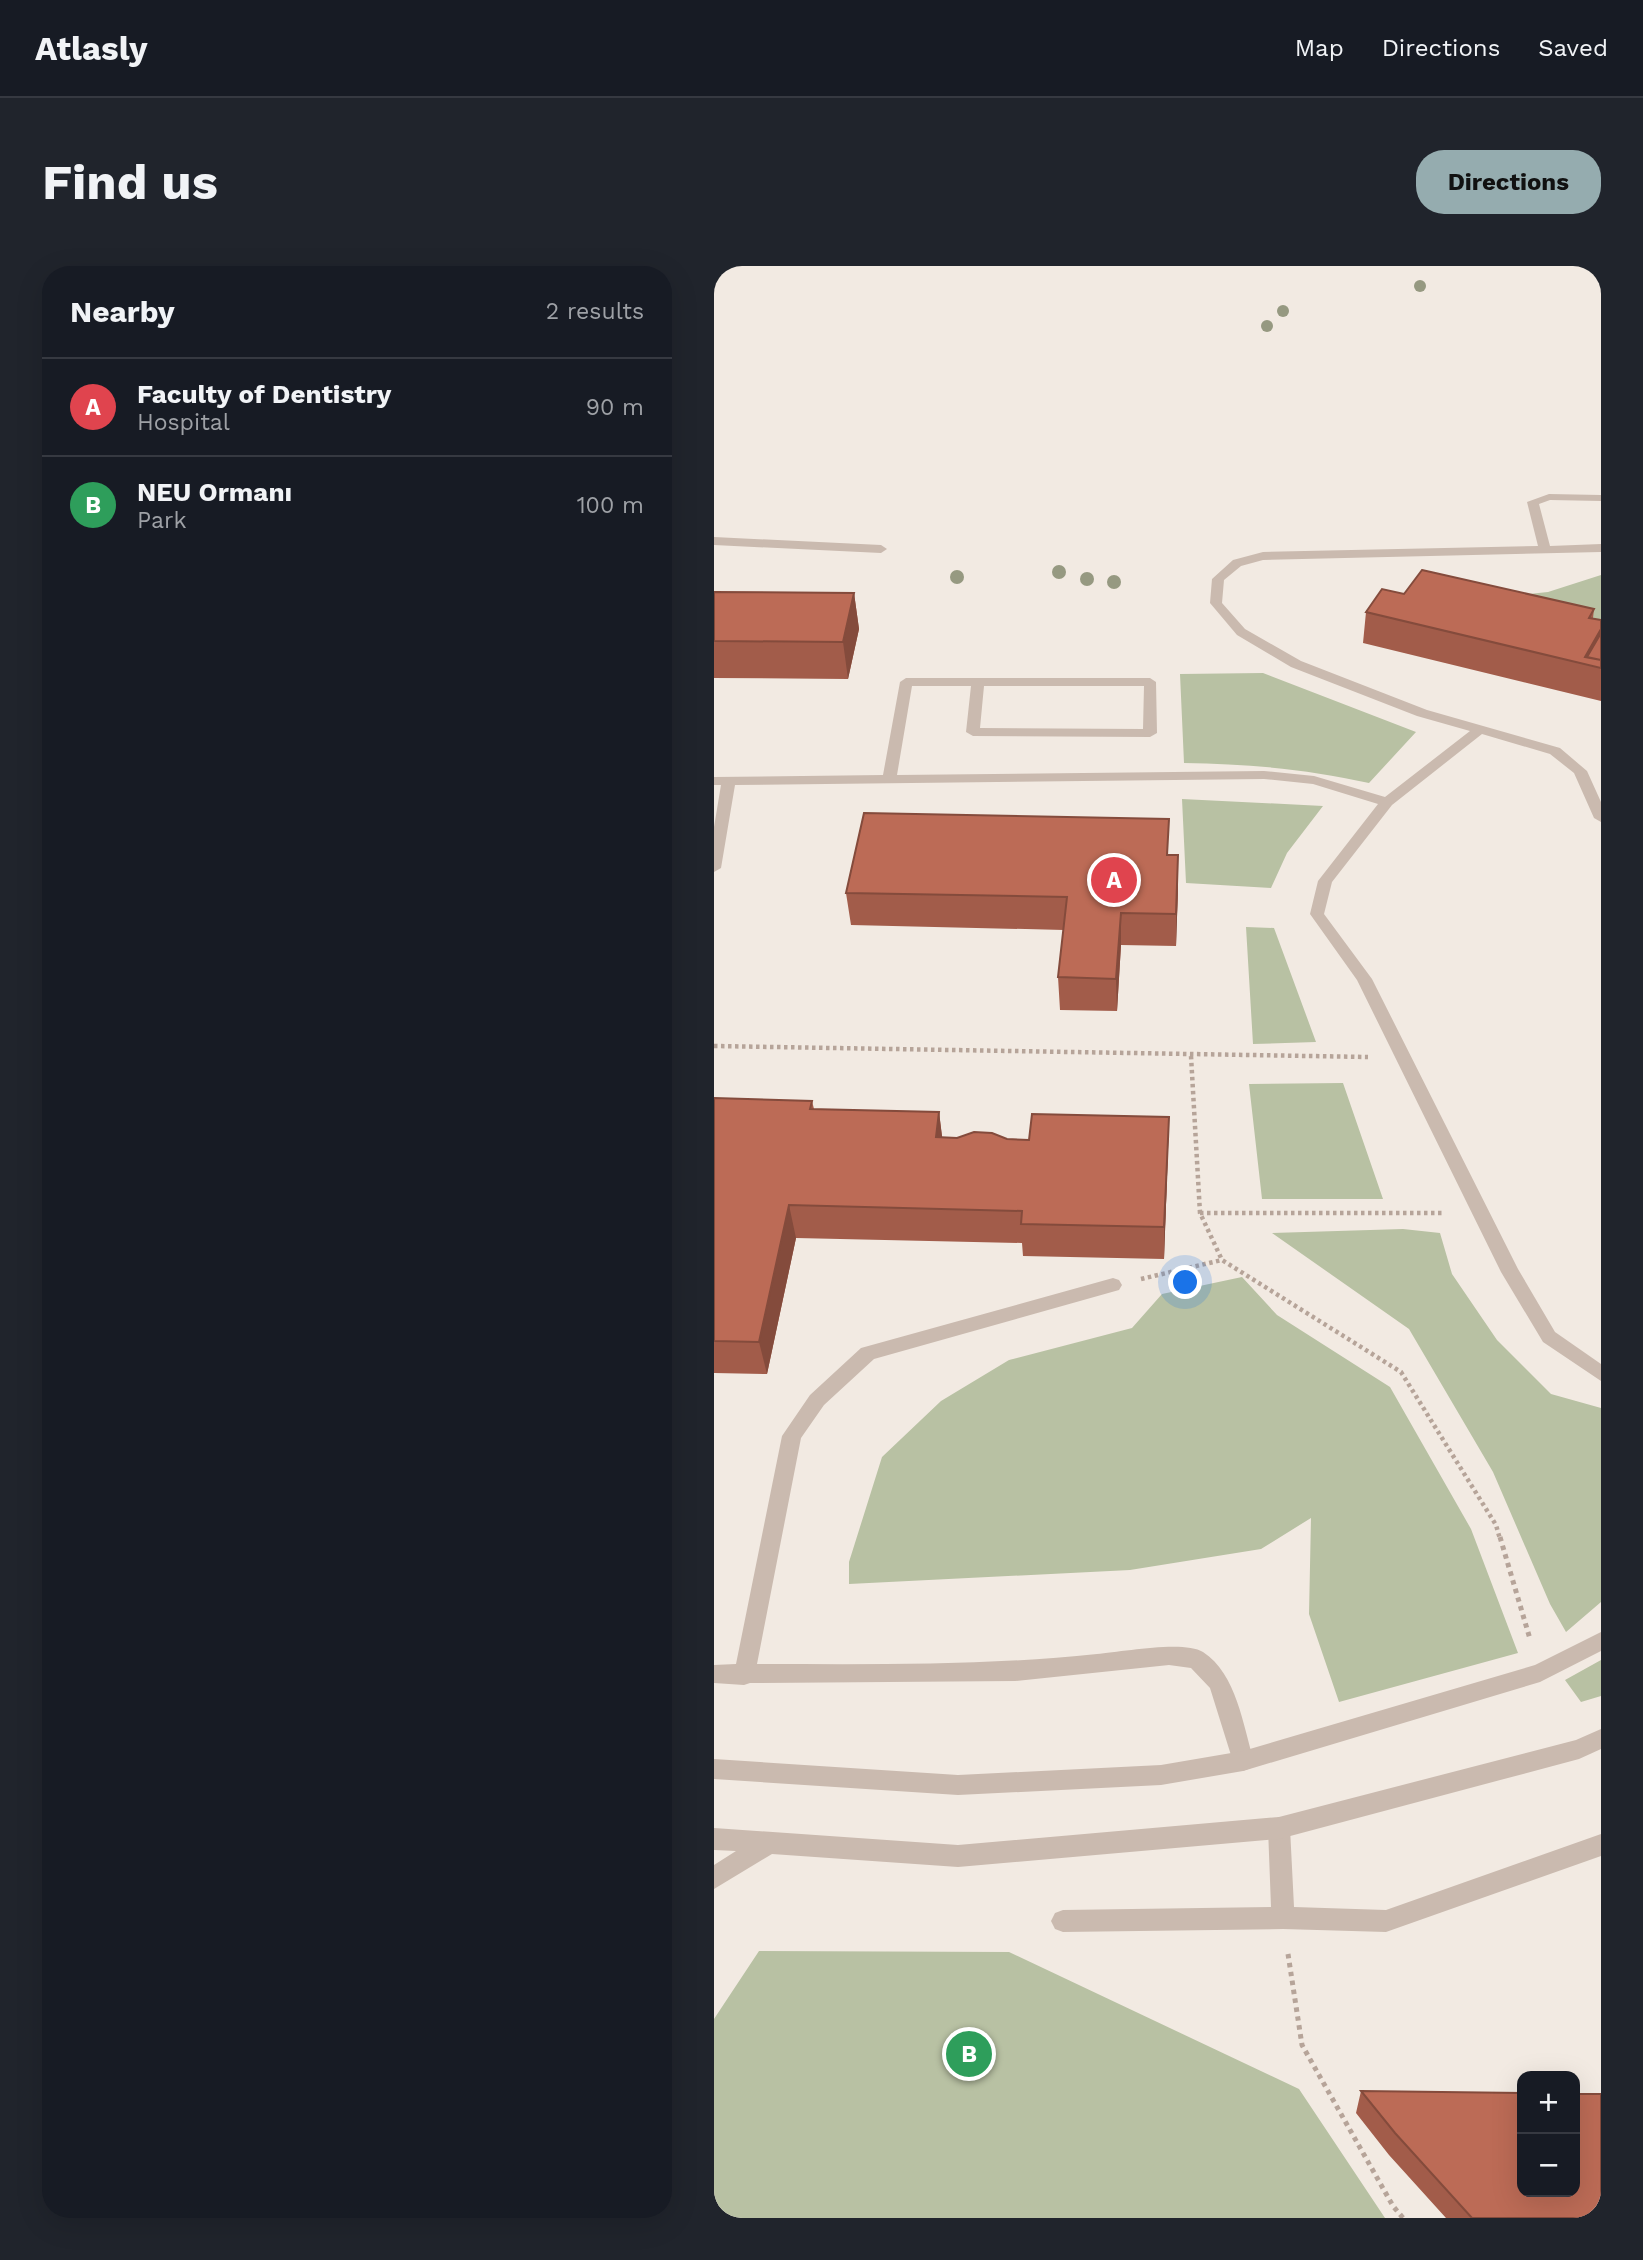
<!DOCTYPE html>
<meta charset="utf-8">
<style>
:root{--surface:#171b24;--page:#20242c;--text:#f1f3f6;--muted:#9ea1a6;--line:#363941;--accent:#95acaf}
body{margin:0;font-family:"Work Sans",sans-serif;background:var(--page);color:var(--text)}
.controls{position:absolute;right:21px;bottom:21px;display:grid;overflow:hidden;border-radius:14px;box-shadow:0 7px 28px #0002}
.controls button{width:63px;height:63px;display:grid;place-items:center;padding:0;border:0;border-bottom:2px solid var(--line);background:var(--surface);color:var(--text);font:35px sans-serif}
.you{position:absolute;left:472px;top:1017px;width:24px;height:24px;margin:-18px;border:5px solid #fff;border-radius:50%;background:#1a73e8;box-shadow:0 0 0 10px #1a73e833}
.badge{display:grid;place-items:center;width:46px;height:46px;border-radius:50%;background:var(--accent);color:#fff;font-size:23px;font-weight:700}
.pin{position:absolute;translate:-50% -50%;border:4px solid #fff;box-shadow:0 2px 7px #0006}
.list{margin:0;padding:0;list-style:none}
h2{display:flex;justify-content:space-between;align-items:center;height:91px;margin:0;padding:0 28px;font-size:30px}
h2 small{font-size:23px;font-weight:400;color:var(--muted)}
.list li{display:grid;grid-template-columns:46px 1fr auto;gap:21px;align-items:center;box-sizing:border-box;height:98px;padding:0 28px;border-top:2px solid var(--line)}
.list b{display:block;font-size:26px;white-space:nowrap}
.list p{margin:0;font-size:23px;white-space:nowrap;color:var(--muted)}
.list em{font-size:23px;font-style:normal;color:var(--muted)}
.map{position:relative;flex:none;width:887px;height:1952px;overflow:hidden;border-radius:28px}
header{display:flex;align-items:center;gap:42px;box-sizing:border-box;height:98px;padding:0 35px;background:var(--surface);border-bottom:2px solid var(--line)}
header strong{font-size:33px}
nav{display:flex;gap:38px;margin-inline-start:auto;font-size:24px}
.intro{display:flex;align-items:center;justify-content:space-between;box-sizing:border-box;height:168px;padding:0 42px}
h1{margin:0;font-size:49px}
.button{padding:18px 32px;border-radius:28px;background:var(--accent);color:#111;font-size:24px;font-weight:700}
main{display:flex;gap:42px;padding:0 42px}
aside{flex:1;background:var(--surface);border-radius:28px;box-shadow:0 7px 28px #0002}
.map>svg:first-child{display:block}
</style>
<header>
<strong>Atlasly</strong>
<nav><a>Map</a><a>Directions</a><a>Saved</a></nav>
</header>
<div class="intro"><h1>Find us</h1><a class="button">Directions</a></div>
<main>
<aside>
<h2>Nearby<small>2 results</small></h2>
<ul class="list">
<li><span class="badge" style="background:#e0444e">A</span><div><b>Faculty of Dentistry</b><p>Hospital</p></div><em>90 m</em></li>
<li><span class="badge" style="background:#2e9e5b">B</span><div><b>NEU Ormanı</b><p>Park</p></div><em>100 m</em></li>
</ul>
</aside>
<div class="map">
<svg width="887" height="1952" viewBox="0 0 887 1952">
<rect width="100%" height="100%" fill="#f2eae2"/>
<path fill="#b8c1a3" d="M887 309V356L727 337 834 326Z
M549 407 702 466 655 517C593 503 534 498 470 497L466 408Z
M468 533 609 540 573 587 557 622 472 617Z
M532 661 560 662 602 776 539 778Z
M629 817 669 933H548L535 818Z
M689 963 726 967 738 1008 783 1074 837 1128 887 1142V1336L852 1366 836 1338 779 1206 695 1063 558 967Z
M528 1011 563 1049 676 1121 757 1263 804 1387 625 1436 595 1348 597 1252 547 1283 416 1304 135 1318V1296L168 1191 227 1135 295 1094 418 1062 448 1028Z
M887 1394V1430L867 1436 851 1414Z
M45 1685 295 1686 585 1823 671 1952H0V1753Z"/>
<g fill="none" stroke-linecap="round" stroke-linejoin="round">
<path stroke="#b6a499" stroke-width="4.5" stroke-dasharray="3.5 3.5" stroke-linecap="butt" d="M0 780 654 791
M477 790 486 947 508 994 687 1106 782 1259 786 1273
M486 947H731
M427 1013 508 994"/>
<path stroke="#b6a499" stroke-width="5" stroke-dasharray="4.5 4.5" stroke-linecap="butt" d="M786 1271 816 1373
M574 1688 588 1779 679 1940 689 1952"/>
<path fill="#cabaaf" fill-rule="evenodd" d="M835 228 887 229V235L836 234 825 238 836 280 887 278V286L549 294 527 300 510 314 508 337 531 363 587 395 713 444 846 482 873 505 887 536V556L880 552 860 507 836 488 768 468 678 539 618 616 610 648 658 713 804 1003 841 1066 887 1098V1115L829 1076 787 1006 643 714 596 648 604 615 664 538 599 518 550 513 21 519 7 602 0 606V561L7 519H0V511L169 509 186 416 192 412H436L442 416 443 467 436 471 259 470 252 466 257 420H198L183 509 550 505 600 510 671 531 756 465 703 450 577 401 523 369 496 337 498 313 519 294 549 286 824 280 813 236ZM270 420H430L429 463 266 462Z
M0 271 167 279 173 283 167 287 0 279Z
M399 1012 405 1014 408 1019 405 1024 160 1093 110 1139 87 1172 43 1398C157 1398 270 1400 383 1388 407 1386 470 1374 489 1386 523 1408 529 1460 540 1495L537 1502 529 1505 521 1502 496 1422 477 1402 455 1399 301 1415 36 1417 30 1419 0 1417V1399L22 1398 68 1170 96 1129 147 1082Z
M565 1551 573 1555 576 1562 580 1641 672 1644 887 1568V1590L672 1666 569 1663 349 1666 341 1663 337 1655 341 1647 349 1644 557 1641 554 1562 557 1555Z"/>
<path fill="#cabaaf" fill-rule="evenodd" d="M887 1366V1385L826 1416 529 1505 447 1519 244 1529 0 1513V1493L244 1509 447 1499 529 1485 821 1399Z
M887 1463V1483L865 1493 565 1573 244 1601 58 1588 0 1623V1599L22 1585 0 1584V1562L244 1579 565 1551 862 1474Z"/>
</g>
<g fill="#969981">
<circle cx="706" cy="20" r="6"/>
<circle cx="569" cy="45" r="6"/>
<circle cx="553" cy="60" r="6"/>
<circle cx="345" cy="306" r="7"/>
<circle cx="243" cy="311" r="7"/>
<circle cx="373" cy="313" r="7"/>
<circle cx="400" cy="316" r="7"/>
</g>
<path fill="#a25c4a" d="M0 326 140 327 145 363 134 413 0 412Z
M690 328 880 343 879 352 887 354V435L649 377 652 346Z
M454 589 464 622 462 680 407 679 403 745 346 744 344 711 350 664 137 659 132 627Z
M0 832 98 835 100 843 225 846 228 871 315 874 455 851 454 883 450 993 309 990 308 977 82 972 53 1108 0 1107Z
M647 1825 887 1952H732L675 1889 642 1847Z"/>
<path fill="#844b3c" d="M140 327 145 363 134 413 129 376Z
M887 363V381L879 398 871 391Z
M464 589V622L462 680V648Z
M407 647V679L403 745 402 713Z
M225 846 229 878 222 871Z
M455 851 454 883 450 993V961Z
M75 939 82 972 53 1108 45 1076Z"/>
<path fill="#bc6b56" stroke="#844b3c" stroke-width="2" d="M708 304 880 343 875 352 887 354V363L871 391 887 394V402L652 346 668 323 690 328Z
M0 326 140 327 129 376 0 375Z
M887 367V394L873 391Z
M150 547 455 553 453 589H464L462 648 407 647 402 713 344 711 353 631 132 627Z
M0 832 98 835 96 843 225 846 222 871 243 872 260 866 278 867 293 873 315 874 318 848 455 851 450 961 307 958 308 945 75 939 45 1076 0 1075Z
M647 1825 808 1827V1926H861V1828H887V1952H758L681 1867Z"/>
</svg>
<div class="controls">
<button>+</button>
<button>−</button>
</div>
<div class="you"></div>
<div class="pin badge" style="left:400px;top:614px;background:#e0444e">A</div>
<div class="pin badge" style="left:255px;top:1788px;background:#2e9e5b">B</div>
</div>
</main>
